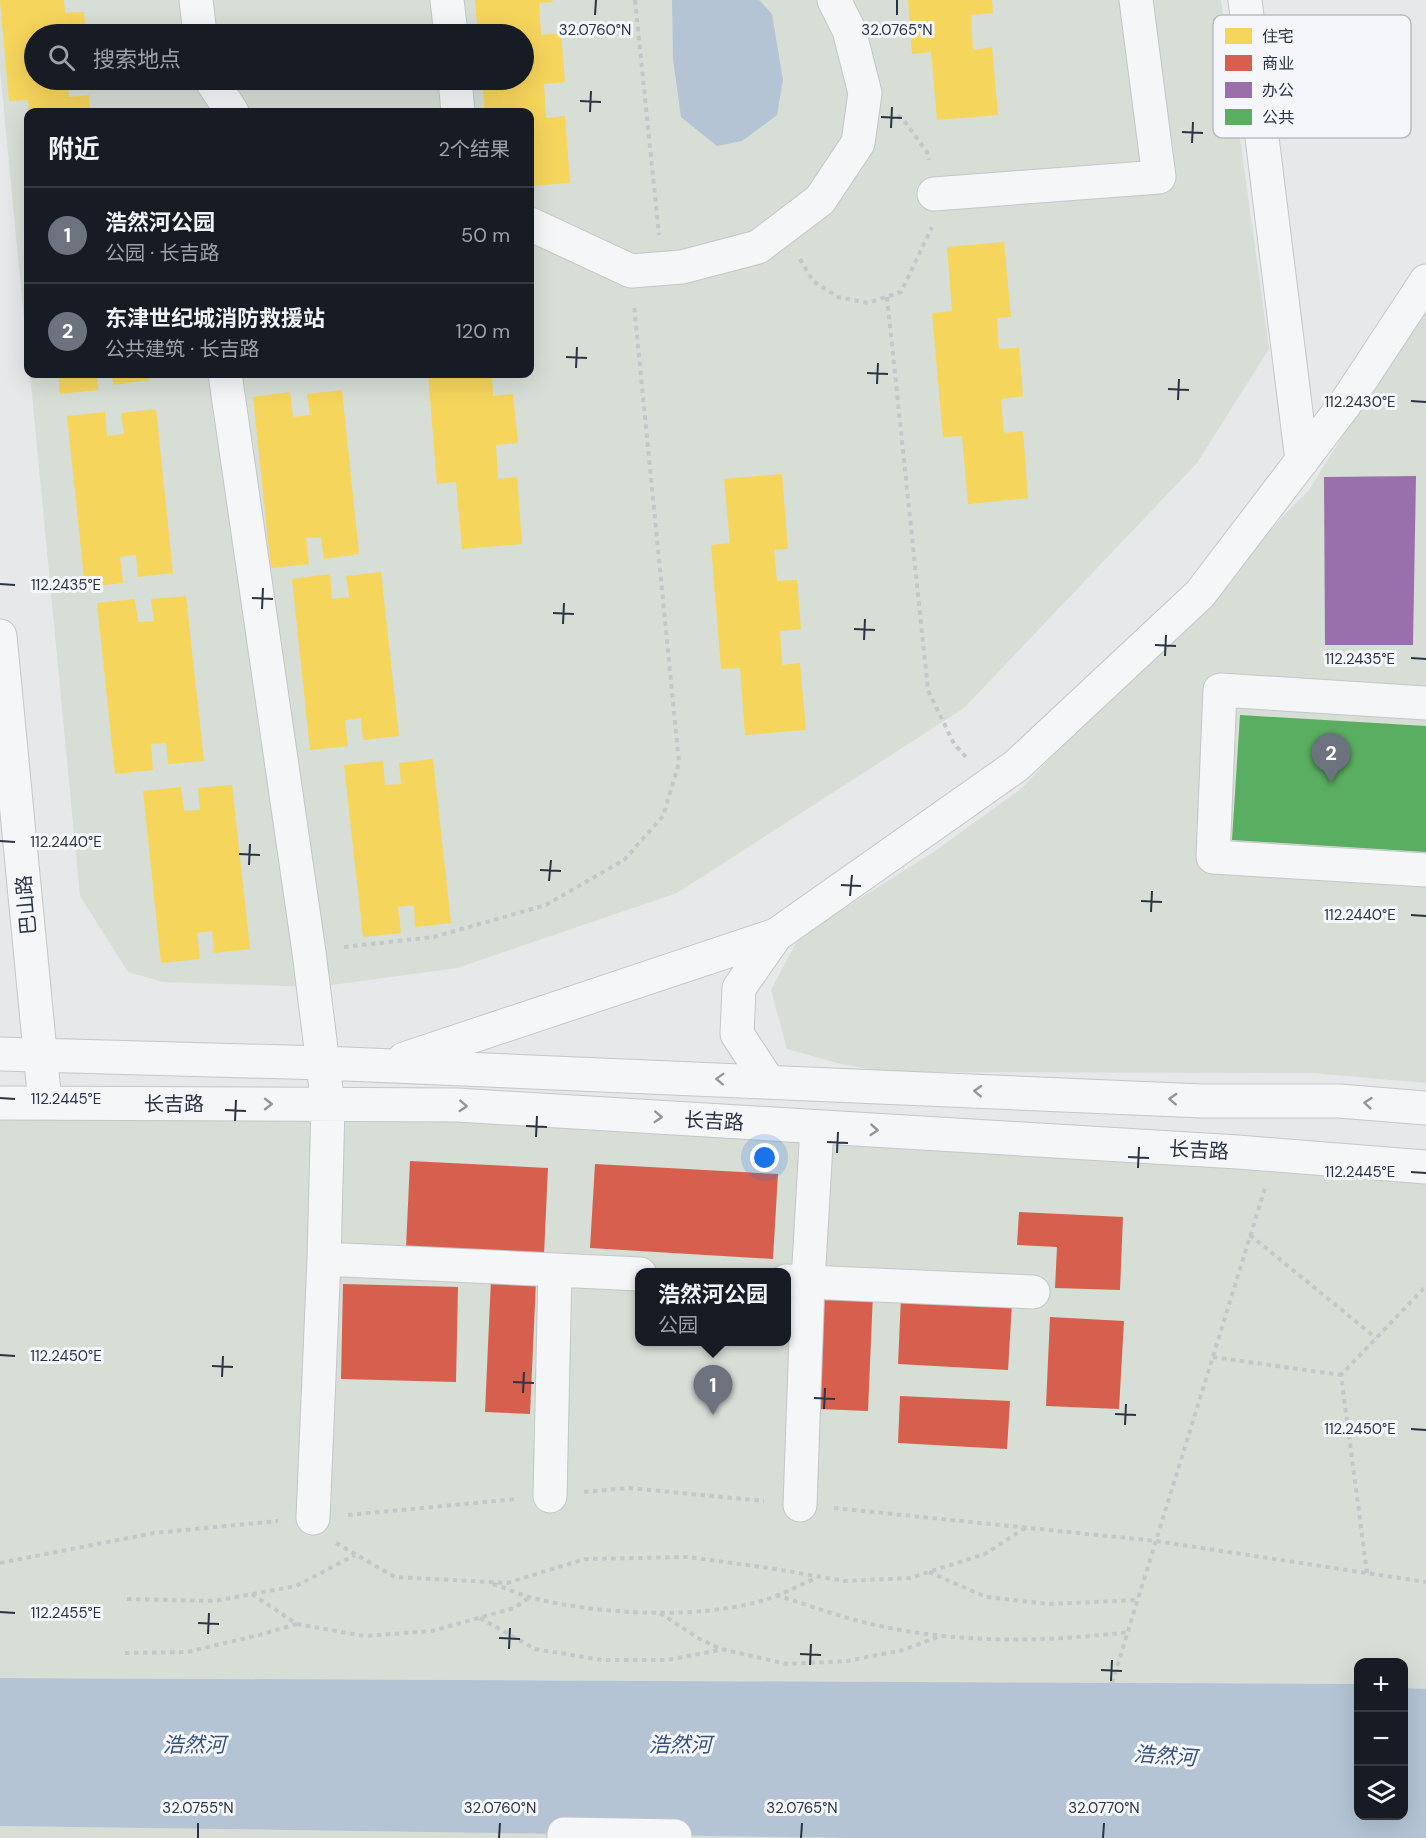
<!DOCTYPE html>
<html lang="zh">
<meta charset="utf-8">
<style>
:root{--surface:#171b24;--page:#242831;--text:#f1f3f6;--muted:#9ea1a6;--line:#363941;--accent:#6c737f}
body{margin:0;font-family:"DM Sans","Noto Sans SC",sans-serif;background:var(--page);color:var(--text)}
.controls{position:absolute;right:18px;bottom:18px;display:grid;overflow:hidden;border-radius:12px;box-shadow:0 6px 24px #0002}
.controls button{width:54px;height:54px;display:grid;place-items:center;padding:0;border:0;border-bottom:2px solid var(--line);background:var(--surface);color:var(--text);font:30px sans-serif}
.you{position:absolute;left:765px;top:1158px;width:21px;height:21px;margin:-15px;border:4px solid #fff;border-radius:50%;background:#1a73e8;box-shadow:0 0 0 9px #1a73e833}
.badge{display:grid;place-items:center;width:39px;height:39px;border-radius:50%;background:var(--accent);color:#fff;font-size:20px;font-weight:700}
.pin{position:absolute;translate:-50% -50px;filter:drop-shadow(0 2px 3px #0008)}
.pin::after{content:'';position:absolute;top:32px;width:21px;height:18px;background:inherit;clip-path:polygon(0 0,100% 0,50% 100%)}
.popup{position:absolute;left:635px;top:1268px;width:156px;height:78px;box-sizing:border-box;display:grid;place-content:center;border-radius:12px;background:var(--surface);filter:drop-shadow(0 2px 4px #0005);font-size:20px;white-space:nowrap;color:var(--muted)}
.popup b{font-size:22px;color:var(--text)}
.popup::after{content:'';position:absolute;left:50%;top:100%;margin-left:-12px;border:12px solid transparent;border-top-color:var(--surface)}
.list{margin:0;padding:0;list-style:none}
h2{display:flex;justify-content:space-between;align-items:center;height:78px;margin:0;padding:0 24px;font-size:26px}
h2 small{font-size:20px;font-weight:400;color:var(--muted)}
.list li{display:grid;grid-template-columns:39px 1fr auto;gap:18px;align-items:center;box-sizing:border-box;height:96px;padding:0 24px;border-top:2px solid var(--line)}
.list b{display:block;font-size:22px;white-space:nowrap}
.list p{margin:0;font-size:20px;white-space:nowrap;color:var(--muted)}
.list em{font-size:20px;font-style:normal;color:var(--muted)}
.icon{flex:none;width:33px;height:33px;fill:none;stroke:currentColor;stroke-width:2;stroke-linecap:round;stroke-linejoin:round}
.map{position:relative;flex:none;width:1426px;height:1838px;overflow:hidden}
.search{position:absolute;background:var(--surface);box-shadow:0 6px 24px #0002;left:24px;top:24px;width:510px;height:66px;display:flex;align-items:center;gap:15px;box-sizing:border-box;padding:0 21px;border-radius:33px;color:var(--muted);font-size:22px}
.panel{position:absolute;background:var(--surface);box-shadow:0 6px 24px #0002;left:24px;top:108px;width:510px;height:270px;border-radius:12px}
.map>svg:first-child{display:block}
</style>
<div class="map">
<svg width="1426" height="1838" viewBox="0 0 1426 1838">
<rect width="100%" height="100%" fill="#e6e8ea"/>
<path fill="#d6ded6" fill-rule="evenodd" d="M0 0H1221L1269 349 1197 463 964 708 677 893 457 968 317 987 163 982 128 972 80 896 30 374H530V112H28V362L0 69ZM34 34H524V80H34Z
M1426 301V1083L1312 1073 888 1072 841 1064 787 1049 771 990 799 937 935 851 1022 788 1151 651 1309 490Z
M0 1103 148 1104 1426 1167V1689L1404 1688V1662H1358V1684L0 1678ZM640 1272H786V1342H640Z
M0 1826 851 1838H0Z"/>
<path fill="#b4c4d5" d="M672 0H759L772 14 783 80 777 115 742 141 717 146 681 117 673 59Z
M0 1678 1358 1684V1816H1404V1688L1426 1689V1838H853L0 1826Z"/>
<path fill="#f6d55c" d="M0 0H64L65 13 84 12 86 34H34V80H68L69 97 89 95 90 112H29L28 100 9 101Z
M475 0H552L553 2 539 3 541 35 561 33 565 82 544 84 546 118 565 116 570 183 530 186V112H485L482 80H524V34H478Z
M908 0H992L993 13 971 15 973 50 992 47 998 115 937 120 931 52 912 54Z
M1004 242 1011 317 997 318 999 349 1019 348 1023 396 1001 399 1004 433 1023 431 1028 498 968 504 962 436 943 437 932 313 952 311 947 247Z
M58 374H97L98 390 60 394Z
M112 374H148L149 380 113 385Z
M428 374H492L493 396 513 394 518 443 496 445 498 479 517 477 522 544 462 549 456 482 437 484Z
M342 390 359 554 324 559 321 537 306 538 309 564 271 568 253 397 290 392 293 417 310 415 307 394Z
M156 409 173 573 138 577 136 555 120 557 123 583 85 587 67 416 105 412 107 436 124 434 121 413Z
M782 474 788 549 774 550 777 581 797 580 801 629 780 631 782 665 800 663 806 730 745 735 740 668 721 669 711 545 730 543 724 479Z
M381 572 399 736 363 740 361 718 345 720 348 746 310 750 292 579 330 574 332 599 349 597 346 576Z
M186 596 204 761 168 764 166 743 151 744 153 770 115 774 97 603 135 599 138 622 154 621 151 599Z
M433 759 451 923 415 927 414 905 398 907 401 933 363 937 344 765 383 761 385 785 401 784 399 763Z
M232 785 250 949 214 953 212 931 197 933 200 959 161 963 143 791 181 787 184 811 200 810 198 788Z"/>
<path fill="#d6604d" d="M410 1161 548 1168 544 1254 406 1248Z
M595 1164 778 1174 773 1259 590 1248Z
M1019 1212 1123 1217 1120 1290 1055 1288 1057 1247 1017 1245Z
M491 1279 536 1281 530 1414 485 1412Z
M343 1284 458 1287 456 1382 341 1379Z
M824 1291 873 1293 868 1411 819 1409Z
M901 1297 1012 1303 1008 1370 898 1364Z
M1050 1317 1124 1321 1119 1409 1046 1406Z
M900 1396 1010 1401 1007 1449 898 1443Z"/>
<path fill="#9970ab" d="M1416 476 1413 645H1325L1324 477Z"/>
<path fill="#5aae61" d="M1240 715 1426 726V852L1232 840Z"/>
<g fill="none" stroke-linecap="round" stroke-linejoin="round">
<defs>
<path id="minor" d="M196 0 200 34
M447 0 451 34
M1245 0 1302 461
M211 80 232 112
M455 80 458 112
M934 194 1159 177 1136 0
M530 224 631 271 682 267 758 247 820 200 858 143 865 93 849 30 834 0
M225 374 309 952 328 1105 324 1259 640 1274
M0 636 45 1103
M1426 703 1220 690 1213 857 1426 870
M0 1054 323 1063 1202 1101H1339L1426 1108
M404 1059 776 935 1016 766 1200 594 1345 404 1426 281
M768 1081 737 1034 739 988 776 935
M0 1103 457 1105 1238 1152 1426 1167
M817 1127 808 1282 1033 1292
M786 1281 808 1282 800 1505
M550 1496 555 1270
M313 1518 324 1259
M564 1838V1834L675 1836V1838"/>
</defs>
<use href="#minor" stroke="#c4c6c8" stroke-width="35"/>
<path stroke="#c5c6ca" stroke-width="4" stroke-dasharray="4.5 4.5" stroke-linecap="butt" d="M635 0 659 235
M898 115 902 118 927 152 929 160
M800 259 813 281 838 297 868 303 901 292 932 227
M887 297 928 690 954 744 966 757
M344 947 434 937 546 905 624 860 663 816 679 763 634 305
M1250 1235 1376 1338
M1213 1357 1341 1375
M584 1492 629 1488 764 1501
M834 1508 1156 1541 1426 1582
M348 1515 517 1499
M336 1543 395 1577 507 1583 585 1559 688 1557 776 1569 844 1581 910 1578 985 1554 1025 1528
M0 1563 154 1533 278 1521
M929 1572 986 1597 1050 1604 1138 1600
M1367 1573 1341 1375 1426 1286
M493 1584C506 1588 519 1594 532 1598 599 1614 693 1620 761 1601 779 1596 798 1586 816 1578
M252 1594 297 1624 364 1636 432 1631 514 1608 530 1597
M776 1595C802 1603 829 1613 855 1620 946 1644 1036 1643 1129 1632
M127 1599 214 1601 296 1586 355 1555
M660 1613 698 1638 721 1649 787 1664 847 1661 903 1650 938 1637
M480 1618 535 1649 602 1660H667L720 1650
M125 1653 187 1652 259 1635 297 1624
M1112 1683 1265 1188"/>
<use href="#minor" stroke="#f5f6f7" stroke-width="33"/>
</g>
<defs><path id="oneway-chevron" d="M-2-3.5L2.5 0L-2 3.5" fill="none" stroke-width="1.6" stroke-linecap="round" stroke-linejoin="round" transform="scale(1.5)"/></defs>
<g stroke="#90959e">
<use href="#oneway-chevron" transform="translate(720 1079) rotate(-178)"/>
<use href="#oneway-chevron" transform="translate(978 1091) rotate(-177)"/>
<use href="#oneway-chevron" transform="translate(1173 1099) rotate(-177)"/>
<use href="#oneway-chevron" transform="translate(1368 1103) rotate(-175)"/>
<use href="#oneway-chevron" transform="translate(268 1104)"/>
<use href="#oneway-chevron" transform="translate(463 1106) rotate(3)"/>
<use href="#oneway-chevron" transform="translate(658 1117) rotate(3)"/>
<use href="#oneway-chevron" transform="translate(874 1130) rotate(4)"/>
</g>
<path fill="none" stroke="#2b3445" stroke-width="2" d="M595 15 596 0M897 15V0M580 101 601 102M590 112 591 91M881 117 902 118M891 128 892 107M1182 132 1203 133M1192 143 1193 122M566 357 587 358M576 368 577 347M867 373 888 374M877 384 878 363M1168 389 1189 390M1178 400 1179 379M1411 401 1426 402M0 584 15 585M252 598 273 599M262 609 263 588M553 613 574 614M563 624 564 603M854 629 875 630M864 640 865 619M1155 645 1176 646M1165 656 1166 635M1411 658 1426 659M0 841 15 842M239 854 260 855M249 865 250 844M540 870 561 871M549 881 551 860M841 885 861 886M850 896 852 875M1141 901 1162 902M1151 912 1152 891M1411 915 1426 916M0 1098 15 1099M225 1110 246 1111M235 1121 236 1100M526 1126 547 1127M536 1137 537 1116M827 1142 848 1143M837 1153 838 1132M1128 1157 1149 1158M1138 1168 1139 1147M1411 1172 1426 1173M0 1355 15 1356M212 1366 233 1367M222 1377 223 1356M513 1382 534 1383M523 1393 524 1372M814 1398 835 1399M824 1409 825 1388M1115 1414 1136 1415M1125 1425 1126 1404M1411 1429 1426 1430M0 1612 15 1613M198 1623 219 1624M208 1634 209 1613M499 1638 520 1639M509 1649 510 1628M800 1654 821 1655M810 1665 811 1644M1101 1670 1122 1671M1111 1681 1112 1660M198 1838V1823M499 1838 500 1823M801 1838 802 1823M1103 1838 1104 1823"/>
<g text-anchor="middle" dominant-baseline="central" stroke-width="6" stroke-linejoin="round" paint-order="stroke">
<g font-size="20" fill="#2b3445" stroke="#f4f6f9">
<text transform="translate(26 905) rotate(-95)">巴山路</text>
<text x="174" y="1104">长吉路</text>
<text transform="translate(714 1121) rotate(3)">长吉路</text>
<text transform="translate(1199 1150) rotate(3)">长吉路</text>
</g>
<g font-size="21" font-style="italic" fill="#34527a" stroke="#f4f6f9">
<text x="194" y="1745">浩然河</text>
<text x="680" y="1745">浩然河</text>
<text transform="translate(1165 1756) rotate(4)">浩然河</text>
</g>
</g>
<rect x="1213" y="15" width="198" height="123" rx="9" fill="#f4f6f9" stroke="#b8bcc3" stroke-width="1.5"/>
<rect x="1225" y="28" width="27" height="16" fill="#f6d55c"/>
<rect x="1225" y="55" width="27" height="16" fill="#d6604d"/>
<rect x="1225" y="82" width="27" height="16" fill="#9970ab"/>
<rect x="1225" y="109" width="27" height="16" fill="#5aae61"/>
<g font-size="16" fill="#2b3445">
<text x="1262" y="42">住宅</text>
<text x="1262" y="69">商业</text>
<text x="1262" y="96">办公</text>
<text x="1262" y="123">公共</text>
</g>
<g font-size="15" text-anchor="middle" fill="#2b3445" stroke="#f4f6f9" stroke-width="6" stroke-linejoin="round" paint-order="stroke">
<text x="595" y="35">32.0760°N</text>
<text x="897" y="35">32.0765°N</text>
<text x="1360" y="407">112.2430°E</text>
<text x="66" y="590">112.2435°E</text>
<text x="1360" y="664">112.2435°E</text>
<text x="66" y="847">112.2440°E</text>
<text x="1360" y="920">112.2440°E</text>
<text x="66" y="1104">112.2445°E</text>
<text x="1360" y="1177">112.2445°E</text>
<text x="66" y="1361">112.2450°E</text>
<text x="1360" y="1434">112.2450°E</text>
<text x="66" y="1618">112.2455°E</text>
<text x="198" y="1813">32.0755°N</text>
<text x="500" y="1813">32.0760°N</text>
<text x="802" y="1813">32.0765°N</text>
<text x="1104" y="1813">32.0770°N</text>
</g>
</svg>
<div class="controls">
<button>+</button>
<button>−</button>
<button><svg class="icon" aria-label="layers" viewBox="0 0 24 24"><path d="M12 4l9 5-9 5-9-5zM3 14l9 5 9-5"/></svg></button>
</div>
<div class="you"></div>
<div class="pin badge" style="left:713px;top:1415px">1</div>
<div class="popup"><b>浩然河公园</b>公园</div>
<div class="pin badge" style="left:1331px;top:783px">2</div>
<div class="search"><svg class="icon" aria-label="search" viewBox="0 0 24 24"><circle cx="10" cy="10" r="6"/><path d="M15 15l6 6"/></svg>搜索地点</div>
<section class="panel">
<h2>附近<small>2个结果</small></h2>
<ul class="list">
<li><span class="badge">1</span><div><b>浩然河公园</b><p>公园 · 长吉路</p></div><em>50 m</em></li>
<li><span class="badge">2</span><div><b>东津世纪城消防救援站</b><p>公共建筑 · 长吉路</p></div><em>120 m</em></li>
</ul>
</section>
</div>
